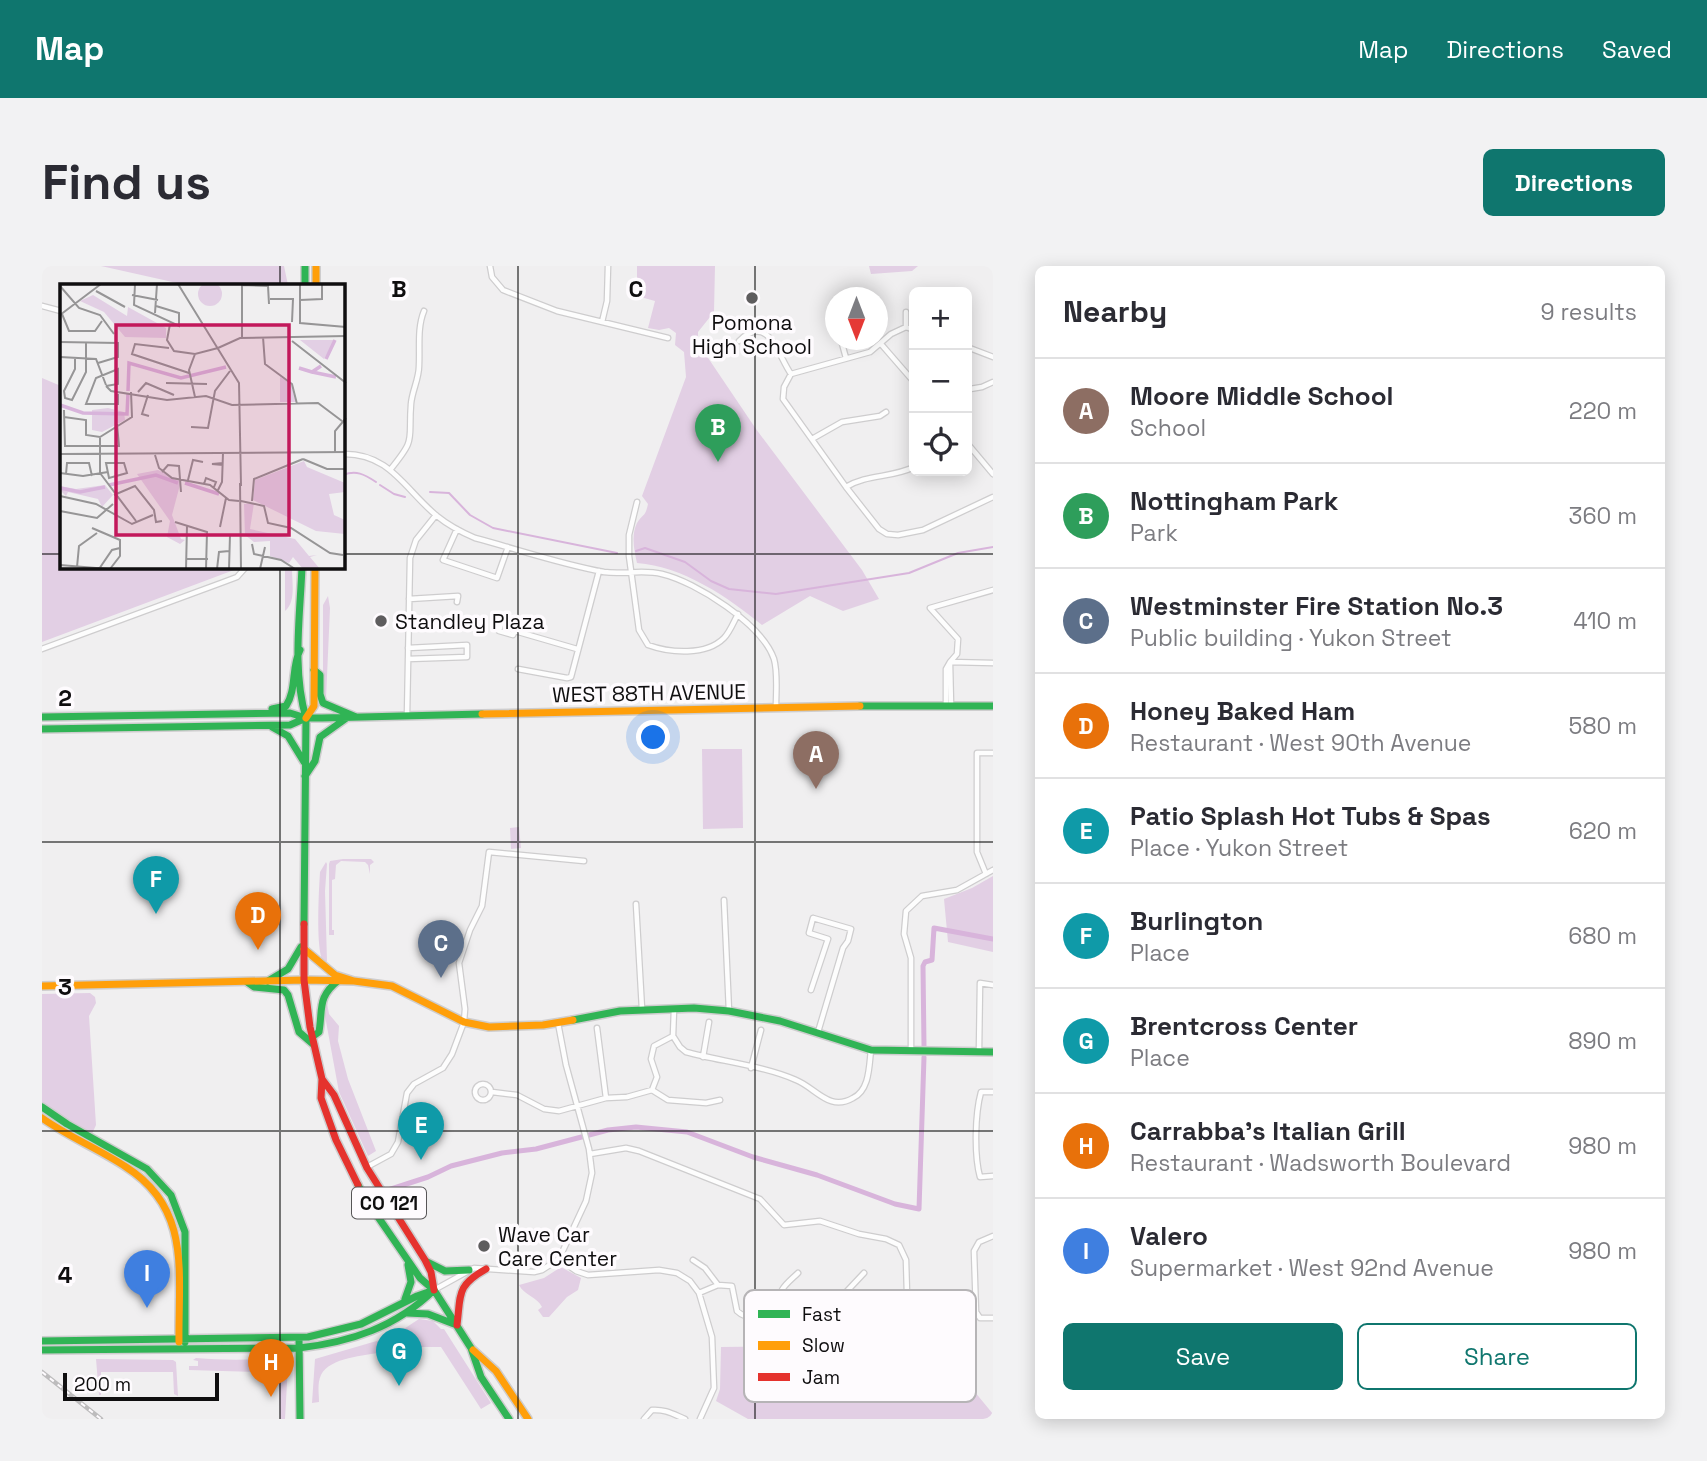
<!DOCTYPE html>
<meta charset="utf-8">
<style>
:root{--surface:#fff;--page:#f2f2f3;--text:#2b2b33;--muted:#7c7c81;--line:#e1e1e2;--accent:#0f766e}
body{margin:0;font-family:"Space Grotesk",sans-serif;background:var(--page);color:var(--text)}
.controls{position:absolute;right:21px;top:21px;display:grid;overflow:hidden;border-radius:10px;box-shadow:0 4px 18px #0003}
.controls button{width:63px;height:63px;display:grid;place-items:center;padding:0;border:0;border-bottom:2px solid var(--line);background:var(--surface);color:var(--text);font:35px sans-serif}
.compass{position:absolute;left:783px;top:21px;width:63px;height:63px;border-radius:50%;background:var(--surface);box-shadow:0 4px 18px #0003;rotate:180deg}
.scale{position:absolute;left:21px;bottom:18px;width:156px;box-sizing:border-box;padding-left:7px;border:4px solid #0f0e0f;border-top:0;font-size:19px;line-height:24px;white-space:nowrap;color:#0f0e0f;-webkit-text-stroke:5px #fefbfe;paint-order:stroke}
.you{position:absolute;left:612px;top:472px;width:24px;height:24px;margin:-18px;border:5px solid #fff;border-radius:50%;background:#1a73e8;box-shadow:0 0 0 10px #1a73e833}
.badge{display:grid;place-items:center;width:46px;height:46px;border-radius:50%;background:var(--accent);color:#fff;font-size:23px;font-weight:700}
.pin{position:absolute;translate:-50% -58px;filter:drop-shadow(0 2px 4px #0008)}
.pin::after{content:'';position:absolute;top:37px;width:24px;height:21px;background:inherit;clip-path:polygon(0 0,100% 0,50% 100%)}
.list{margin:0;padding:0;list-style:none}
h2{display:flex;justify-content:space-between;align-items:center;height:91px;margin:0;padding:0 28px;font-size:30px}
h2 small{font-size:23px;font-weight:400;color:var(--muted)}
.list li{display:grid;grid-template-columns:46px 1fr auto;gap:21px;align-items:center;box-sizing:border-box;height:105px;padding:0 28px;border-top:2px solid var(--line)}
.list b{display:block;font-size:26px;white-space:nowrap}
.list p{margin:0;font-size:23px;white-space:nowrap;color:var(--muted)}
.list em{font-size:23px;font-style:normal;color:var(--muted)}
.actions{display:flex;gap:14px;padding:21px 28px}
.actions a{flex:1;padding:16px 0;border:2px solid var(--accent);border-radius:10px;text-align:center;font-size:24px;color:var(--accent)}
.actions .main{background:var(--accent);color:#fff}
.icon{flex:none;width:38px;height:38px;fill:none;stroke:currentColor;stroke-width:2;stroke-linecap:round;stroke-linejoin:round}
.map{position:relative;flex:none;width:951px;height:1153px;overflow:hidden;border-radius:10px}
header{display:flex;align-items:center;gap:42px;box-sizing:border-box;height:98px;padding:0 35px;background:var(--accent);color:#fff}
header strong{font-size:33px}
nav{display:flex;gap:38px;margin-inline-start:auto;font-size:24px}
.intro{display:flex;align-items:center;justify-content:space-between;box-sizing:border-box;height:168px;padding:0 42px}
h1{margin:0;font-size:49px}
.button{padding:18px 32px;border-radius:10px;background:var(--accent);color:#fff;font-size:24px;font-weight:700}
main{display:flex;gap:42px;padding:0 42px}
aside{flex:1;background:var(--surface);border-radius:10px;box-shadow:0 4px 18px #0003}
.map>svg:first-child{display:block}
</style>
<header>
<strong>Map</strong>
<nav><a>Map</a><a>Directions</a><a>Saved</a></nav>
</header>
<div class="intro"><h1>Find us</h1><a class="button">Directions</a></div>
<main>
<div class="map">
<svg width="951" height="1153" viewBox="0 0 951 1153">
<rect width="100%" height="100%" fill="#f0eff0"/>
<path fill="#e2cfe4" d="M59 0H242L246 19H144Z
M595 0H673L672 46 656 66V77L714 163 820 304 837 333 801 345 768 330 720 359C686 331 640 300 595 297 592 284 589 269 595 257 601 247 603 252 606 238L600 230 644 111 642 86 633 79 634 67 627 62 617 64 606 62 613 35 595 30Z
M827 0H876L870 5 829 8Z
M0 112 19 120V301H194L192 304 0 376Z
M243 301 250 303C250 317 254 336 243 345Z
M286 330 288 342 284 433 281 425V339Z
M660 483H700L701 562 661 563Z
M477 561 479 582 469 583 468 562Z
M301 593H329L332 596 328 599V608L326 599 323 596 299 595 294 599 293 613 290 614V664H292V669H287V598L288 595Z
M284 596 285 598 283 625 285 695 282 697C273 687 277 622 278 606Z
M951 610V686L906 676 902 633 930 622Z
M48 727 53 731 54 737 47 750 54 859 50 868 16 850 0 838V728Z
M284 731 287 748 297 760 296 775 306 813 334 885 326 890 297 826 281 739Z
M519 1001 539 1012 536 1024 525 1031 507 1051H501L496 1044 500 1041C495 1031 482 1029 477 1019L502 1012Z
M377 1053 391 1055 399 1063H402L449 1137 439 1143 399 1081H358L351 1070Z
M338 1074H341L345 1079 340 1086C323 1090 288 1091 279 1109 275 1117 277 1128 277 1136L270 1137 273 1093Z
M871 1079 900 1086 951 1148V1153H706L674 1135 678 1123 679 1081Z
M234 1091 242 1092 246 1099 243 1153H238L237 1106 230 1104 216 1106 147 1104V1100H156V1095L151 1094 154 1092C181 1094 207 1095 234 1091Z
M54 1093 131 1094 134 1096 136 1130 132 1128 131 1106H59V1129H57Z"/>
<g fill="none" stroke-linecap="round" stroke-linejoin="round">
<path stroke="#d8b4db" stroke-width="2" d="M301 209C314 204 322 208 334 216
M338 219 352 228 363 231
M388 226 407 227 428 249 451 262 575 287
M594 285 603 282 643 296 669 315 687 323 734 328 867 307 916 287 951 281"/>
<path stroke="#d8b4db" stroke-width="5" d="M882 780 881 700 883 696 890 694 892 662 951 673
M346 924 386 911 409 900 460 887 494 883 566 864 594 861 645 866 711 891 775 909 853 938 877 943 882 791"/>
<defs>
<path id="street" d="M448 0 450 11 461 24 515 45 626 72
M0 40 19 45
M864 46V61
M560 56 565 35 566 0
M925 56V63
M872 64 864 61 849 68 828 86 749 108 742 121 741 133 804 221 837 263 845 268 856 269 881 264 951 231
M799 74 804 92
M697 75C727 46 736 90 749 108
M839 78 872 116
M925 81 951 91
M928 123 940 121 951 116
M770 173 800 156 838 150 844 146
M925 177 951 208
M301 188C348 187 363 224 395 250 406 259 419 266 433 272 475 283 518 298 562 306 581 309 600 303 620 308 654 316 720 358 732 393 736 407 734 425 734 441
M348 204C375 171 366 176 369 138 370 125 377 113 377 100 378 81 375 62 382 45
M804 221C825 208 850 212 872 201
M595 236 587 269V290L597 364 606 379C628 387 664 390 682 372 688 366 692 355 696 348
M415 263 401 294 455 312 466 281
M951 324 888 342 916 373 915 388 908 396 951 397
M367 333 416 330 415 336
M473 365 474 359 460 354 457 365 471 369 473 365 535 383
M0 383 179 317 195 311 204 301
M366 393 425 391V379L366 382
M908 397 909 439
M476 403 525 412 529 411 557 305
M904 439V403L908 396
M365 450 368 292 374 274 394 249
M944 608 935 586V487H951
M682 634 687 745
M594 638 600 743
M769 724 786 673 767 667 771 652 809 663 806 675 801 682 776 766
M516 757 524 799 547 883 550 907 544 935 517 993
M555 762 564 832
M631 770 638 781 644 786C677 795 723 800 754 814 774 822 787 846 811 832 828 824 827 799 829 784
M631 770 632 743
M869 785V692L862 668 864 645 880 630 915 624 951 604
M937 785 938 717 951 719
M661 791 667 756
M709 802 719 764
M433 826a8 8 0 1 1 16 0a8 8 0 1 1-16 0Z
M610 824 615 811 609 793 612 780 631 770
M450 826 475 829 502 843 517 845 564 832 585 831 610 824 626 834 664 837 678 834
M951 826H939C933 848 932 889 938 911L951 910
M548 888 584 882 597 885 718 933 742 959 778 955 817 968 844 973 857 979 864 994 865 1028 863 1037 854 1045 837 1050H756L747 1047 739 1039
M325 901 349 888 356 876 365 827 372 818 401 802 410 788 422 756 423 743 417 697 428 664 440 640 447 586 542 595
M951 970 937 976 932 985 934 1046 938 1052H951
M517 993 534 1005 546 1009 617 1004 635 1007 648 1015 657 1027 670 1071 672 1122 658 1153
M651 994 663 1002 676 1019
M392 1024 432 1002 492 1006 500 1004 517 993
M657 1027 676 1019 690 1020 695 1045C708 1057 726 1049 739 1039
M739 1039C733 1025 747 1016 756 1007
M859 1042 864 1049
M788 1050 791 1040 822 1007
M602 1153 610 1144C623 1143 631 1148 643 1153"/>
<path id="fast" d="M263 0V19
M260 301C258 351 250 404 264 452L262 658
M272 404 278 409V428L281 437 314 451
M818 440H951
M230 443 244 440C255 423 249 402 258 384
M0 451 248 447 264 452H280L440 448
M230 461 246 470 262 496
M0 463 248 459 264 452
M263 510 273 495 278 471 306 451
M226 715 246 703 259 681
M205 716 212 721 242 724 246 729 257 766 271 778
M531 754 578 745 652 742 687 745 738 755 829 784 951 786
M270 771 277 766C281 742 275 731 297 714
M0 841 25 858 105 903 129 929 143 966V1076
M316 919 323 932 378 1012 392 1024 429 1082 439 1111 467 1153
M385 996 403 1005 427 1004
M363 1033 369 1016 366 999
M365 1047 386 1048 412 1058
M257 1072 258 1153
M0 1075 266 1071 319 1058 375 1030 392 1024
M0 1084 257 1082C309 1076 354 1061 392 1024"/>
<path id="slow" d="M274 0V19
M440 448 818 440
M264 452 272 440 273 301
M262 683 293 709 312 715
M0 720 262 714 312 715 350 720 422 756 447 761 501 759 531 754
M0 852C27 871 57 883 84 901 150 943 136 1008 137 1076
M431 1084 454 1105 486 1153"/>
<path id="jam" d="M262 658V714L268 761 280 813 279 832 294 874 316 919
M280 813 292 829 325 902 383 994 389 1006 392 1024
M415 1059C419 1028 414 1020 444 1003"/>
</defs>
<use href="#street" stroke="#cecdce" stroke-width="7"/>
<use href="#fast" stroke="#cecdce" stroke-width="10"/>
<use href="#slow" stroke="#cecdce" stroke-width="10"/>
<use href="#jam" stroke="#cecdce" stroke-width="10"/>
<use href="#street" stroke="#fdfdfd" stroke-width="4.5"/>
<use href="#fast" stroke="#30b455" stroke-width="7"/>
<use href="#slow" stroke="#ff9f0a" stroke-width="7"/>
<use href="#jam" stroke="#e5322d" stroke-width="7"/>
<defs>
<path id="rail" d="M0 1106 59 1153"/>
</defs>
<use href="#rail" stroke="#bdbcbd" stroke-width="4.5"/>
<use href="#rail" stroke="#fefbfe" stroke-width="2" stroke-dasharray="5" stroke-linecap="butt"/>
</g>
<path fill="none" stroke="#0f0e0f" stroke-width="2" stroke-opacity="0.55" d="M238 0V19M476 0V1153M713 0V1153M0 288H19M301 288H951M238 301V1153M0 576H951M0 865H951"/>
<g fill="#5e5d5e" stroke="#fefbfe" stroke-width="2.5">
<circle cx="710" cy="32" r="7"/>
<circle cx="339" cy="355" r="7"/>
<circle cx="442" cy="980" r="7"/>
</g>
<g text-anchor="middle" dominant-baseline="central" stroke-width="7" stroke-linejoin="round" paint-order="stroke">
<rect fill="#fefbfe" stroke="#575557" stroke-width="2" x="310" y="921.5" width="74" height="31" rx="5"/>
<g font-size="19" font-weight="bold" fill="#0f0e0f">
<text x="347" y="937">CO 121</text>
</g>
<g font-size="21" fill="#0f0e0f" stroke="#fefbfe" text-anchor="start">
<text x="710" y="56" text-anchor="middle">Pomona<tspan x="710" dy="24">High School</tspan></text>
<text x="353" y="355">Standley Plaza</text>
<text x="456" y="968">Wave Car<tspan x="456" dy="24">Care Center</tspan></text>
</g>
<g font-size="21" fill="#0f0e0f" stroke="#fefbfe">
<text transform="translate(607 427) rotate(-1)">WEST 88TH AVENUE</text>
</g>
</g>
<g transform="translate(18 18)">
<rect width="285" height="285" fill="#f0eff0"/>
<path d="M138 10a12 12 0 1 1 24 0a12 12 0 1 1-24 0ZM33 11 67 32 68 23 106 44V54L65 53 44 28 20 17ZM240 56H274L264 75ZM220 93 231 99 236 118H220ZM48 124 64 128 65 136 42 148 32 146V126ZM244 177 247 183 285 199V208L269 210 274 231 285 236V250L256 247 193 216 195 196ZM98 186 121 197 112 231 121 255 125 256 120 260 107 253 110 237 77 190ZM45 201 53 211 42 223 38 215 8 208 6 212 0 206V202L16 205ZM194 219 190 245 235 255 249 272 257 271 250 273 260 285H243L233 273 229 279 210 272V257L194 258 185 251 184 220Z" fill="#e2cfe4"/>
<path fill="none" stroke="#d8b4db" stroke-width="3.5" d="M266 75 275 56M239 84 252 88 261 82M252 88 276 93M68 107 69 79 121 94 166 83M0 121 23 129 67 130 68 109M125 199 159 210M49 201 96 191 118 199M0 204 20 208 45 203"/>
<path fill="none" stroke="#969596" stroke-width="2" d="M75 0 74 21 119 42V29L96 22M118 0 179 99 181 202M182 0V54M240 0V39L286 43M182 1 208 2 209 20M0 2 19 24 40 31 54 50M36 7 65 23M72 11 98 16M210 15H233L232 38M240 16 262 15V0M95 29 97 0M2 30 9 47H35L42 37M0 31 41 0M110 40 107 56 114 67 135 70 158 64M203 53 205 80 232 100 237 120M232 57 286 99M0 58 58 59V73L38 79M109 64 75 60 72 70 129 89M158 64 180 54 286 52M135 70 129 86 135 113M0 73 36 75 46 101M15 73V85L4 107 5 114 12 116 26 88V59M106 99 147 100M46 102 51 107 107 116 146 112 172 121 258 119 282 137M46 102 58 100V85L36 94 26 120H58V108M78 108 86 99 114 111M88 111 82 130 89 132M4 126 5 162H59L57 140M4 133 26 136V151L40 153 72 133 71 108M131 143 148 144 155 107 170 87M40 153V189L76 237M275 168V147L286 134M0 170 286 168M95 171 99 184 112 194 150 201 169 216 179 217M243 175 267 185H286M46 179H64L67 189 49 194ZM163 181 152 180 163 179M102 188 108 181 119 182 121 208M0 189 23 192 48 188M6 190 7 179H29L32 192M128 196 133 176 143 178M180 199 181 285M144 200 146 194 156 198 154 203M158 206 162 198 163 169M54 211 75 202 94 226 96 238 102 237M0 212 36 220 72 240 93 231M181 217 204 222 208 239 231 244 270 269 283 271M192 217 194 195 243 175M0 227 37 234 53 220M115 238 147 248 146 285M160 243 166 214M32 244 60 256V272L50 285M192 260 194 270 221 276 235 285M126 275H148M0 281 48 285M17 283 19 262 37 249M39 285 52 266 60 264M126 285 127 242M157 285 159 268 169 267M169 285 170 251M200 285 205 263"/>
<path fill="#c2185b" fill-opacity="0.15" stroke="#c2185b" stroke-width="3.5" d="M56 41H229V251H56Z"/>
<rect width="285" height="285" fill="none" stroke="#0f0e0f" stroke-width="3.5"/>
</g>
<rect x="702" y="1024" width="232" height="112" rx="10" fill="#fefbfe" stroke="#b6b4b6" stroke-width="2"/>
<rect x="716" y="1044" width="32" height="8" fill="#30b455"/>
<rect x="716" y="1075" width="32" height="9" fill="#ff9f0a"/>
<rect x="716" y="1107" width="32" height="8" fill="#e5322d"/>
<g font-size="19" fill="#0f0e0f">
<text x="760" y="1055">Fast</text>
<text x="760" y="1086">Slow</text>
<text x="760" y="1118">Jam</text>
</g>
<g font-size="23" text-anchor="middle" font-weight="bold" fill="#0f0e0f" stroke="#fefbfe" stroke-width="7" stroke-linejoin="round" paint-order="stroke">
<text x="357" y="31">B</text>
<text x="594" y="31">C</text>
<text x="23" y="440">2</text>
<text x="23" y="729">3</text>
<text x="23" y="1017">4</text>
</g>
</svg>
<div class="controls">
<button>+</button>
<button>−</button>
<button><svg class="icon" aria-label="locate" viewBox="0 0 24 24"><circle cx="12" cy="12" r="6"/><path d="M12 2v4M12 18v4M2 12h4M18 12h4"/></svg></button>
</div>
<svg class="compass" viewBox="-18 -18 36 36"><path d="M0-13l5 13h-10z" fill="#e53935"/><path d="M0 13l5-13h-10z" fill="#7c7c81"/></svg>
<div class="scale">200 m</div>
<div class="you"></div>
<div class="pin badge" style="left:774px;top:523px;background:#8d6e63">A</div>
<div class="pin badge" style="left:676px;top:196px;background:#2e9e5b">B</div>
<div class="pin badge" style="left:399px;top:712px;background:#5c6f8a">C</div>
<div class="pin badge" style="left:216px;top:684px;background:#e8710a">D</div>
<div class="pin badge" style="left:379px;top:894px;background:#0f9aa8">E</div>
<div class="pin badge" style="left:114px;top:648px;background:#0f9aa8">F</div>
<div class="pin badge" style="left:357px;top:1120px;background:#0f9aa8">G</div>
<div class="pin badge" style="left:229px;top:1131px;background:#e8710a">H</div>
<div class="pin badge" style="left:105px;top:1042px;background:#3f7fe0">I</div>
</div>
<aside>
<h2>Nearby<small>9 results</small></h2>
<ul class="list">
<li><span class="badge" style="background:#8d6e63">A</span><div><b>Moore Middle School</b><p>School</p></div><em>220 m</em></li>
<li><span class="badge" style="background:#2e9e5b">B</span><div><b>Nottingham Park</b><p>Park</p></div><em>360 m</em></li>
<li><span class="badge" style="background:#5c6f8a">C</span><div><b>Westminster Fire Station No.3</b><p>Public building · Yukon Street</p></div><em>410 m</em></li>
<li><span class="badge" style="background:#e8710a">D</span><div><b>Honey Baked Ham</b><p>Restaurant · West 90th Avenue</p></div><em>580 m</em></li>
<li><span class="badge" style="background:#0f9aa8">E</span><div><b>Patio Splash Hot Tubs &amp; Spas</b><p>Place · Yukon Street</p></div><em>620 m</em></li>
<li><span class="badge" style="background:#0f9aa8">F</span><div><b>Burlington</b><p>Place</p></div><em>680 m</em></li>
<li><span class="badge" style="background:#0f9aa8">G</span><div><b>Brentcross Center</b><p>Place</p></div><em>890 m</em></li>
<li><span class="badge" style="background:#e8710a">H</span><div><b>Carrabba's Italian Grill</b><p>Restaurant · Wadsworth Boulevard</p></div><em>980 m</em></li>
<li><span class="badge" style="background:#3f7fe0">I</span><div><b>Valero</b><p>Supermarket · West 92nd Avenue</p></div><em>980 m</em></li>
</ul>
<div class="actions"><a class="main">Save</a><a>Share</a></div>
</aside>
</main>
